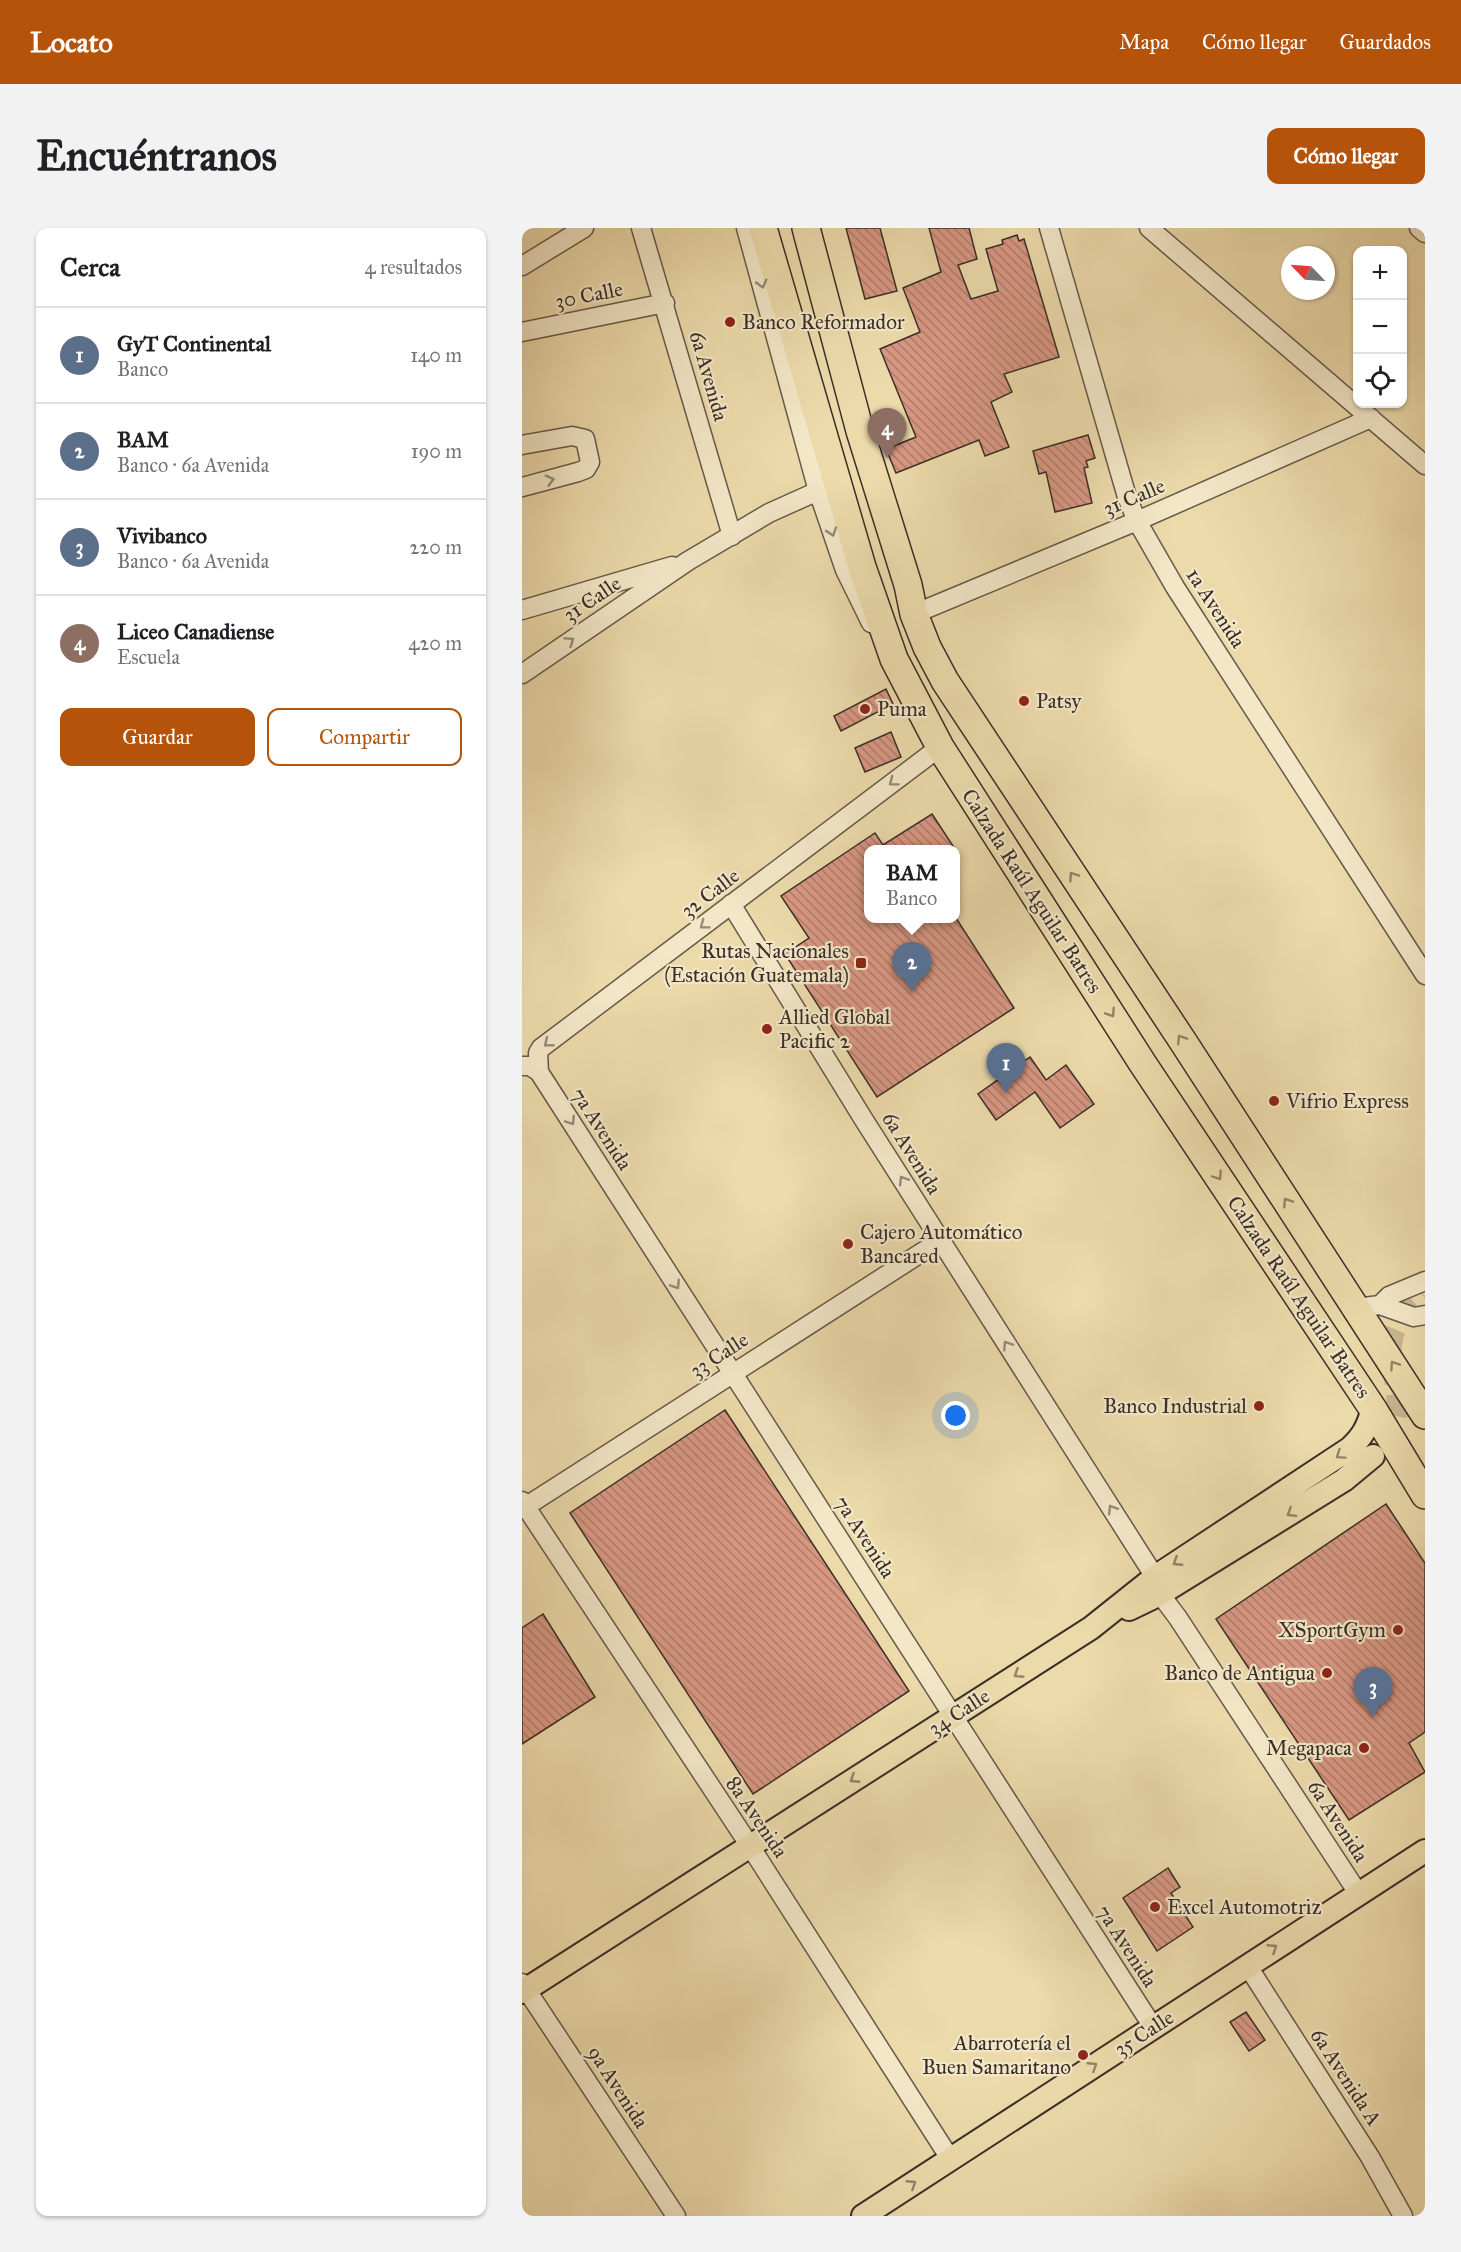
<!DOCTYPE html>
<html lang="es">
<meta charset="utf-8">
<style>
:root{--surface:#fff;--page:#f2f2f2;--text:#202124;--muted:#757577;--line:#e0e0e0;--accent:#b45309}
body{margin:0;font-family:"IM FELL Great Primer",serif;background:var(--page);color:var(--text)}
.controls{position:absolute;right:18px;top:18px;display:grid;overflow:hidden;border-radius:12px;box-shadow:0 2px 4px #0004}
.controls button{width:54px;height:54px;display:grid;place-items:center;padding:0;border:0;border-bottom:2px solid var(--line);background:var(--surface);color:var(--text);font:30px sans-serif}
.compass{position:absolute;left:759px;top:18px;width:54px;height:54px;border-radius:50%;background:var(--surface);box-shadow:0 2px 4px #0004;rotate:295deg}
.you{position:absolute;left:434px;top:1188px;width:21px;height:21px;margin:-15px;border:4px solid #fff;border-radius:50%;background:#1a73e8;box-shadow:0 0 0 9px #1a73e833}
.badge{display:grid;place-items:center;width:39px;height:39px;border-radius:50%;background:var(--accent);color:#fff;font-size:20px;font-weight:700}
.pin{position:absolute;translate:-50% -50px;filter:drop-shadow(0 2px 3px #0008)}
.pin::after{content:'';position:absolute;top:32px;width:21px;height:18px;background:inherit;clip-path:polygon(0 0,100% 0,50% 100%)}
.popup{position:absolute;left:342px;top:617px;width:96px;height:78px;box-sizing:border-box;display:grid;place-content:center;border-radius:12px;background:var(--surface);filter:drop-shadow(0 2px 4px #0005);font-size:20px;white-space:nowrap;color:var(--muted)}
.popup b{font-size:22px;color:var(--text)}
.popup::after{content:'';position:absolute;left:50%;top:100%;margin-left:-12px;border:12px solid transparent;border-top-color:var(--surface)}
.list{margin:0;padding:0;list-style:none}
h2{display:flex;justify-content:space-between;align-items:center;height:78px;margin:0;padding:0 24px;font-size:26px}
h2 small{font-size:20px;font-weight:400;color:var(--muted)}
.list li{display:grid;grid-template-columns:39px 1fr auto;gap:18px;align-items:center;box-sizing:border-box;height:96px;padding:0 24px;border-top:2px solid var(--line)}
.list b{display:block;font-size:22px;white-space:nowrap}
.list p{margin:0;font-size:20px;white-space:nowrap;color:var(--muted)}
.list em{font-size:20px;font-style:normal;color:var(--muted)}
.actions{display:flex;gap:12px;padding:18px 24px}
.actions a{flex:1;padding:14px 0;border:2px solid var(--accent);border-radius:12px;text-align:center;font-size:21px;color:var(--accent)}
.actions .main{background:var(--accent);color:#fff}
.icon{flex:none;width:33px;height:33px;fill:none;stroke:currentColor;stroke-width:2;stroke-linecap:round;stroke-linejoin:round}
.map{position:relative;flex:none;width:903px;height:1988px;overflow:hidden;border-radius:12px}
header{display:flex;align-items:center;gap:36px;box-sizing:border-box;height:84px;padding:0 30px;background:var(--accent);color:#fff}
header strong{font-size:28px}
nav{display:flex;gap:33px;margin-inline-start:auto;font-size:21px}
.intro{display:flex;align-items:center;justify-content:space-between;box-sizing:border-box;height:144px;padding:0 36px}
h1{margin:0;font-size:42px}
.button{padding:15px 27px;border-radius:12px;background:var(--accent);color:#fff;font-size:21px;font-weight:700}
main{display:flex;gap:36px;padding:0 36px}
aside{flex:1;background:var(--surface);border-radius:12px;box-shadow:0 2px 4px #0004}
.map>svg:first-child{display:block}
</style>
<header>
<strong>Locato</strong>
<nav><a>Mapa</a><a>Cómo llegar</a><a>Guardados</a></nav>
</header>
<div class="intro"><h1>Encuéntranos</h1><a class="button">Cómo llegar</a></div>
<main>
<aside>
<h2>Cerca<small>4 resultados</small></h2>
<ul class="list">
<li><span class="badge" style="background:#5c6f8a">1</span><div><b>GyT Continental</b><p>Banco</p></div><em>140 m</em></li>
<li><span class="badge" style="background:#5c6f8a">2</span><div><b>BAM</b><p>Banco · 6a Avenida</p></div><em>190 m</em></li>
<li><span class="badge" style="background:#5c6f8a">3</span><div><b>Vivibanco</b><p>Banco · 6a Avenida</p></div><em>220 m</em></li>
<li><span class="badge" style="background:#8d6e63">4</span><div><b>Liceo Canadiense</b><p>Escuela</p></div><em>420 m</em></li>
</ul>
<div class="actions"><a class="main">Guardar</a><a>Compartir</a></div>
</aside>
<div class="map">
<svg width="903" height="1988" viewBox="0 0 903 1988">
<defs>
<pattern id="building-back-hatch" width="6" height="6" patternUnits="userSpaceOnUse" patternTransform="scale(1.5)"><rect width="6" height="6" fill="#d89783"/><path d="M-1 5l2 2M0 0l6 6M5-1l2 2" fill="none" stroke="#b07c6b"/></pattern>
</defs>
<rect width="100%" height="100%" fill="#ecdaab"/>
<filter id="stains"><feTurbulence type="fractalNoise" baseFrequency=".00333" numOctaves="4"/><feColorMatrix values="0 0 0 0 .2 0 0 0 0 .09 0 0 0 0 .02 0 0 0 .5 -.17"/></filter>
<radialGradient id="worn" r=".72"><stop offset=".6" stop-color="#630" stop-opacity="0"/><stop offset="1" stop-color="#630" stop-opacity=".3"/></radialGradient>
<path fill="url(#building-back-hatch)" stroke="#3a2f28" stroke-width="1.5" d="M324 0H358L375 63 343 71Z
M407 0H447L455 31 436 37 449 71 476 63 464 21 481 16 480 12 495 7 497 13 502 11 537 129 482 146 490 164 469 174 487 219 463 228 457 212 374 245 364 221 394 209 358 121 398 104 381 60 419 44Z
M566 207 573 230 564 233 566 239 562 240 570 275 533 284 524 244 517 246 511 223Z
M364 461 371 476 319 503 312 488Z
M369 504 379 529 343 544 333 520Z
M410 586 433 621H346V690H434L492 780 355 869 263 726 287 710 259 668 353 605 361 617Z
M508 829 524 852 544 837 572 876 538 900 513 864 474 892 456 866Z
M203 1182 387 1463 231 1566 48 1285Z
M864 1276 903 1335V1504L887 1515 903 1544 827 1592 694 1391Z
M21 1386 73 1469 0 1516V1400Z
M646 1640 658 1659 649 1665 671 1699 635 1723 601 1670Z
M724 1784 743 1812 727 1823 708 1794Z"/>
<g fill="none" stroke-linecap="round" stroke-linejoin="round">
<path stroke="#c8b891" stroke-width="22" stroke-dasharray="22 11" stroke-linecap="butt" d="M859 1217C863 1211 870 1204 872 1197 888 1145 839 1114 903 1068"/>
<defs>
<path id="minor" d="M119 0 210 308
M224 0 296 263 323 342 349 395
M527 0 605 269 615 293 653 359 903 747
M627 0 903 237
M897 0 903 5
M0 38 62 0
M0 104 143 75
M0 217 50 208 63 211 68 234 64 241 56 244 0 259
M0 382 150 338
M392 386 615 293 849 190
M0 446 166 333 247 285 296 263
M209 676 342 892 633 1349
M0 838H8L17 844 631 1799
M17 844 16 825 19 820 418 519
M858 1077 867 1068 903 1053
M834 1080 858 1077 892 1089 903 1087
M0 1273 228 1618 429 1932
M0 1281 419 1012
M638 1366 656 1390 836 1665
M725 1737 848 1929 881 1988
M0 1755 154 1988"/>
<path id="major" d="M607 1381 638 1366 822 1252 851 1228
M0 1764 569 1400 633 1349 827 1221C841 1209 846 1198 851 1181
M341 1988 903 1623"/>
<path id="highway" d="M241 0 340 339 372 431 418 519 621 836 851 1181 903 1267
M284 0 338 203 386 357 392 386 405 419 423 453 662 815 903 1187"/>
</defs>
<use href="#minor" stroke="#665a49" stroke-width="21"/>
<use href="#major" stroke="#3a2f28" stroke-width="26"/>
<use href="#highway" stroke="#3a2f28" stroke-width="30"/>
<use href="#minor" stroke="#f3e7c8" stroke-width="18"/>
<use href="#major" stroke="#ecdaab" stroke-width="22"/>
<use href="#highway" stroke="#ecdaab" stroke-width="27"/>
</g>
<defs><path id="oneway-chevron" d="M-2-3.5L2.5 0L-2 3.5" fill="none" stroke-width="1.6" stroke-linecap="round" stroke-linejoin="round" transform="scale(1.5)"/></defs>
<g stroke="#968b78">
<use href="#oneway-chevron" transform="translate(240 56) rotate(74)"/>
<use href="#oneway-chevron" transform="translate(28 252) rotate(-15)"/>
<use href="#oneway-chevron" transform="translate(310 304) rotate(71)"/>
<use href="#oneway-chevron" transform="translate(48 413) rotate(-34)"/>
<use href="#oneway-chevron" transform="translate(371 554) rotate(143)"/>
<use href="#oneway-chevron" transform="translate(182 697) rotate(143)"/>
<use href="#oneway-chevron" transform="translate(26 815) rotate(141)"/>
<use href="#oneway-chevron" transform="translate(49 893) rotate(57)"/>
<use href="#oneway-chevron" transform="translate(381 952) rotate(-122)"/>
<use href="#oneway-chevron" transform="translate(154 1057) rotate(57)"/>
<use href="#oneway-chevron" transform="translate(485 1117) rotate(-123)"/>
<use href="#oneway-chevron" transform="translate(590 1281) rotate(-122)"/>
</g>
<g stroke="#93846a">
<use href="#oneway-chevron" transform="translate(551 648) rotate(-124)"/>
<use href="#oneway-chevron" transform="translate(589 785) rotate(57)"/>
<use href="#oneway-chevron" transform="translate(659 811) rotate(-123)"/>
<use href="#oneway-chevron" transform="translate(696 948) rotate(56)"/>
<use href="#oneway-chevron" transform="translate(765 974) rotate(-123)"/>
<use href="#oneway-chevron" transform="translate(872 1137) rotate(-124)"/>
<use href="#oneway-chevron" transform="translate(818 1227) rotate(146)"/>
<use href="#oneway-chevron" transform="translate(769 1285) rotate(148)"/>
<use href="#oneway-chevron" transform="translate(655 1334) rotate(147)"/>
<use href="#oneway-chevron" transform="translate(496 1446) rotate(147)"/>
<use href="#oneway-chevron" transform="translate(332 1551) rotate(147)"/>
<use href="#oneway-chevron" transform="translate(751 1720) rotate(-33)"/>
<use href="#oneway-chevron" transform="translate(571 1838) rotate(-33)"/>
<use href="#oneway-chevron" transform="translate(390 1956) rotate(-33)"/>
</g>
<g fill="#8f2418" stroke="#f3e7c8" stroke-width="2">
<circle cx="208" cy="94" r="6"/>
<circle cx="502" cy="473" r="6"/>
<circle cx="343" cy="481" r="6"/>
<rect x="333" y="729" width="12" height="12" rx="3"/>
<circle cx="245" cy="801" r="6"/>
<circle cx="752" cy="873" r="6"/>
<circle cx="326" cy="1016" r="6"/>
<circle cx="737" cy="1178" r="6"/>
<circle cx="876" cy="1402" r="6"/>
<circle cx="805" cy="1445" r="6"/>
<circle cx="842" cy="1520" r="6"/>
<circle cx="633" cy="1679" r="6"/>
<circle cx="561" cy="1827" r="6"/>
</g>
<g text-anchor="middle" dominant-baseline="central" stroke-width="4.5" stroke-linejoin="round" paint-order="stroke">
<g font-size="21" fill="#3a2f28" stroke="#f3e7c8">
<text transform="translate(67 67) rotate(-11)">30 Calle</text>
<text transform="translate(187 148) rotate(74)">6a Avenida</text>
<text transform="translate(612 269) rotate(-23)">31 Calle</text>
<text transform="translate(70 371) rotate(-34)">31 Calle</text>
<text transform="translate(694 380) rotate(57)">1a Avenida</text>
<text transform="translate(510 663) rotate(57)">Calzada Raúl Aguilar Batres</text>
<text transform="translate(188 665) rotate(-37)">32 Calle</text>
<text transform="translate(80 901) rotate(57)">7a Avenida</text>
<text transform="translate(390 925) rotate(58)">6a Avenida</text>
<text transform="translate(777 1069) rotate(56)">Calzada Raúl Aguilar Batres</text>
<text transform="translate(197 1127) rotate(-33)">33 Calle</text>
<text transform="translate(343 1309) rotate(57)">7a Avenida</text>
<text transform="translate(437 1484) rotate(-33)">34 Calle</text>
<text transform="translate(235 1589) rotate(56)">8a Avenida</text>
<text transform="translate(816 1593) rotate(57)">6a Avenida</text>
<text transform="translate(605 1718) rotate(57)">7a Avenida</text>
<text transform="translate(622 1805) rotate(-33)">35 Calle</text>
<text transform="translate(824 1849) rotate(57)">6a Avenida A</text>
<text transform="translate(96 1859) rotate(57)">9a Avenida</text>
</g>
<g font-size="21" fill="#3a2f28" stroke="#f3e7c8" text-anchor="start">
<text x="220" y="94">Banco Reformador</text>
<text x="514" y="473">Patsy</text>
<text x="355" y="481">Puma</text>
<text x="327" y="723" text-anchor="end">Rutas Nacionales<tspan x="327" dy="24">(Estación Guatemala)</tspan></text>
<text x="257" y="789">Allied Global<tspan x="257" dy="24">Pacific 2</tspan></text>
<text x="764" y="873">Vifrio Express</text>
<text x="338" y="1004">Cajero Automático<tspan x="338" dy="24">Bancared</tspan></text>
<text x="725" y="1178" text-anchor="end">Banco Industrial</text>
<text x="864" y="1402" text-anchor="end">XSportGym</text>
<text x="793" y="1445" text-anchor="end">Banco de Antigua</text>
<text x="830" y="1520" text-anchor="end">Megapaca</text>
<text x="645" y="1679">Excel Automotriz</text>
<text x="549" y="1815" text-anchor="end">Abarrotería el<tspan x="549" dy="24">Buen Samaritano</tspan></text>
</g>
</g>
<rect width="100%" height="100%" filter="url(#stains)"/>
<rect width="100%" height="100%" fill="url(#worn)"/>
</svg>
<div class="controls">
<button>+</button>
<button>−</button>
<button><svg class="icon" aria-label="locate" viewBox="0 0 24 24"><circle cx="12" cy="12" r="6"/><path d="M12 2v4M12 18v4M2 12h4M18 12h4"/></svg></button>
</div>
<svg class="compass" viewBox="-18 -18 36 36"><path d="M0-13l5 13h-10z" fill="#e53935"/><path d="M0 13l5-13h-10z" fill="#757577"/></svg>
<div class="you"></div>
<div class="pin badge" style="left:484px;top:865px;background:#5c6f8a">1</div>
<div class="pin badge" style="left:390px;top:764px;background:#5c6f8a">2</div>
<div class="popup"><b>BAM</b>Banco</div>
<div class="pin badge" style="left:851px;top:1489px;background:#5c6f8a">3</div>
<div class="pin badge" style="left:365px;top:230px;background:#8d6e63">4</div>
</div>
</main>
